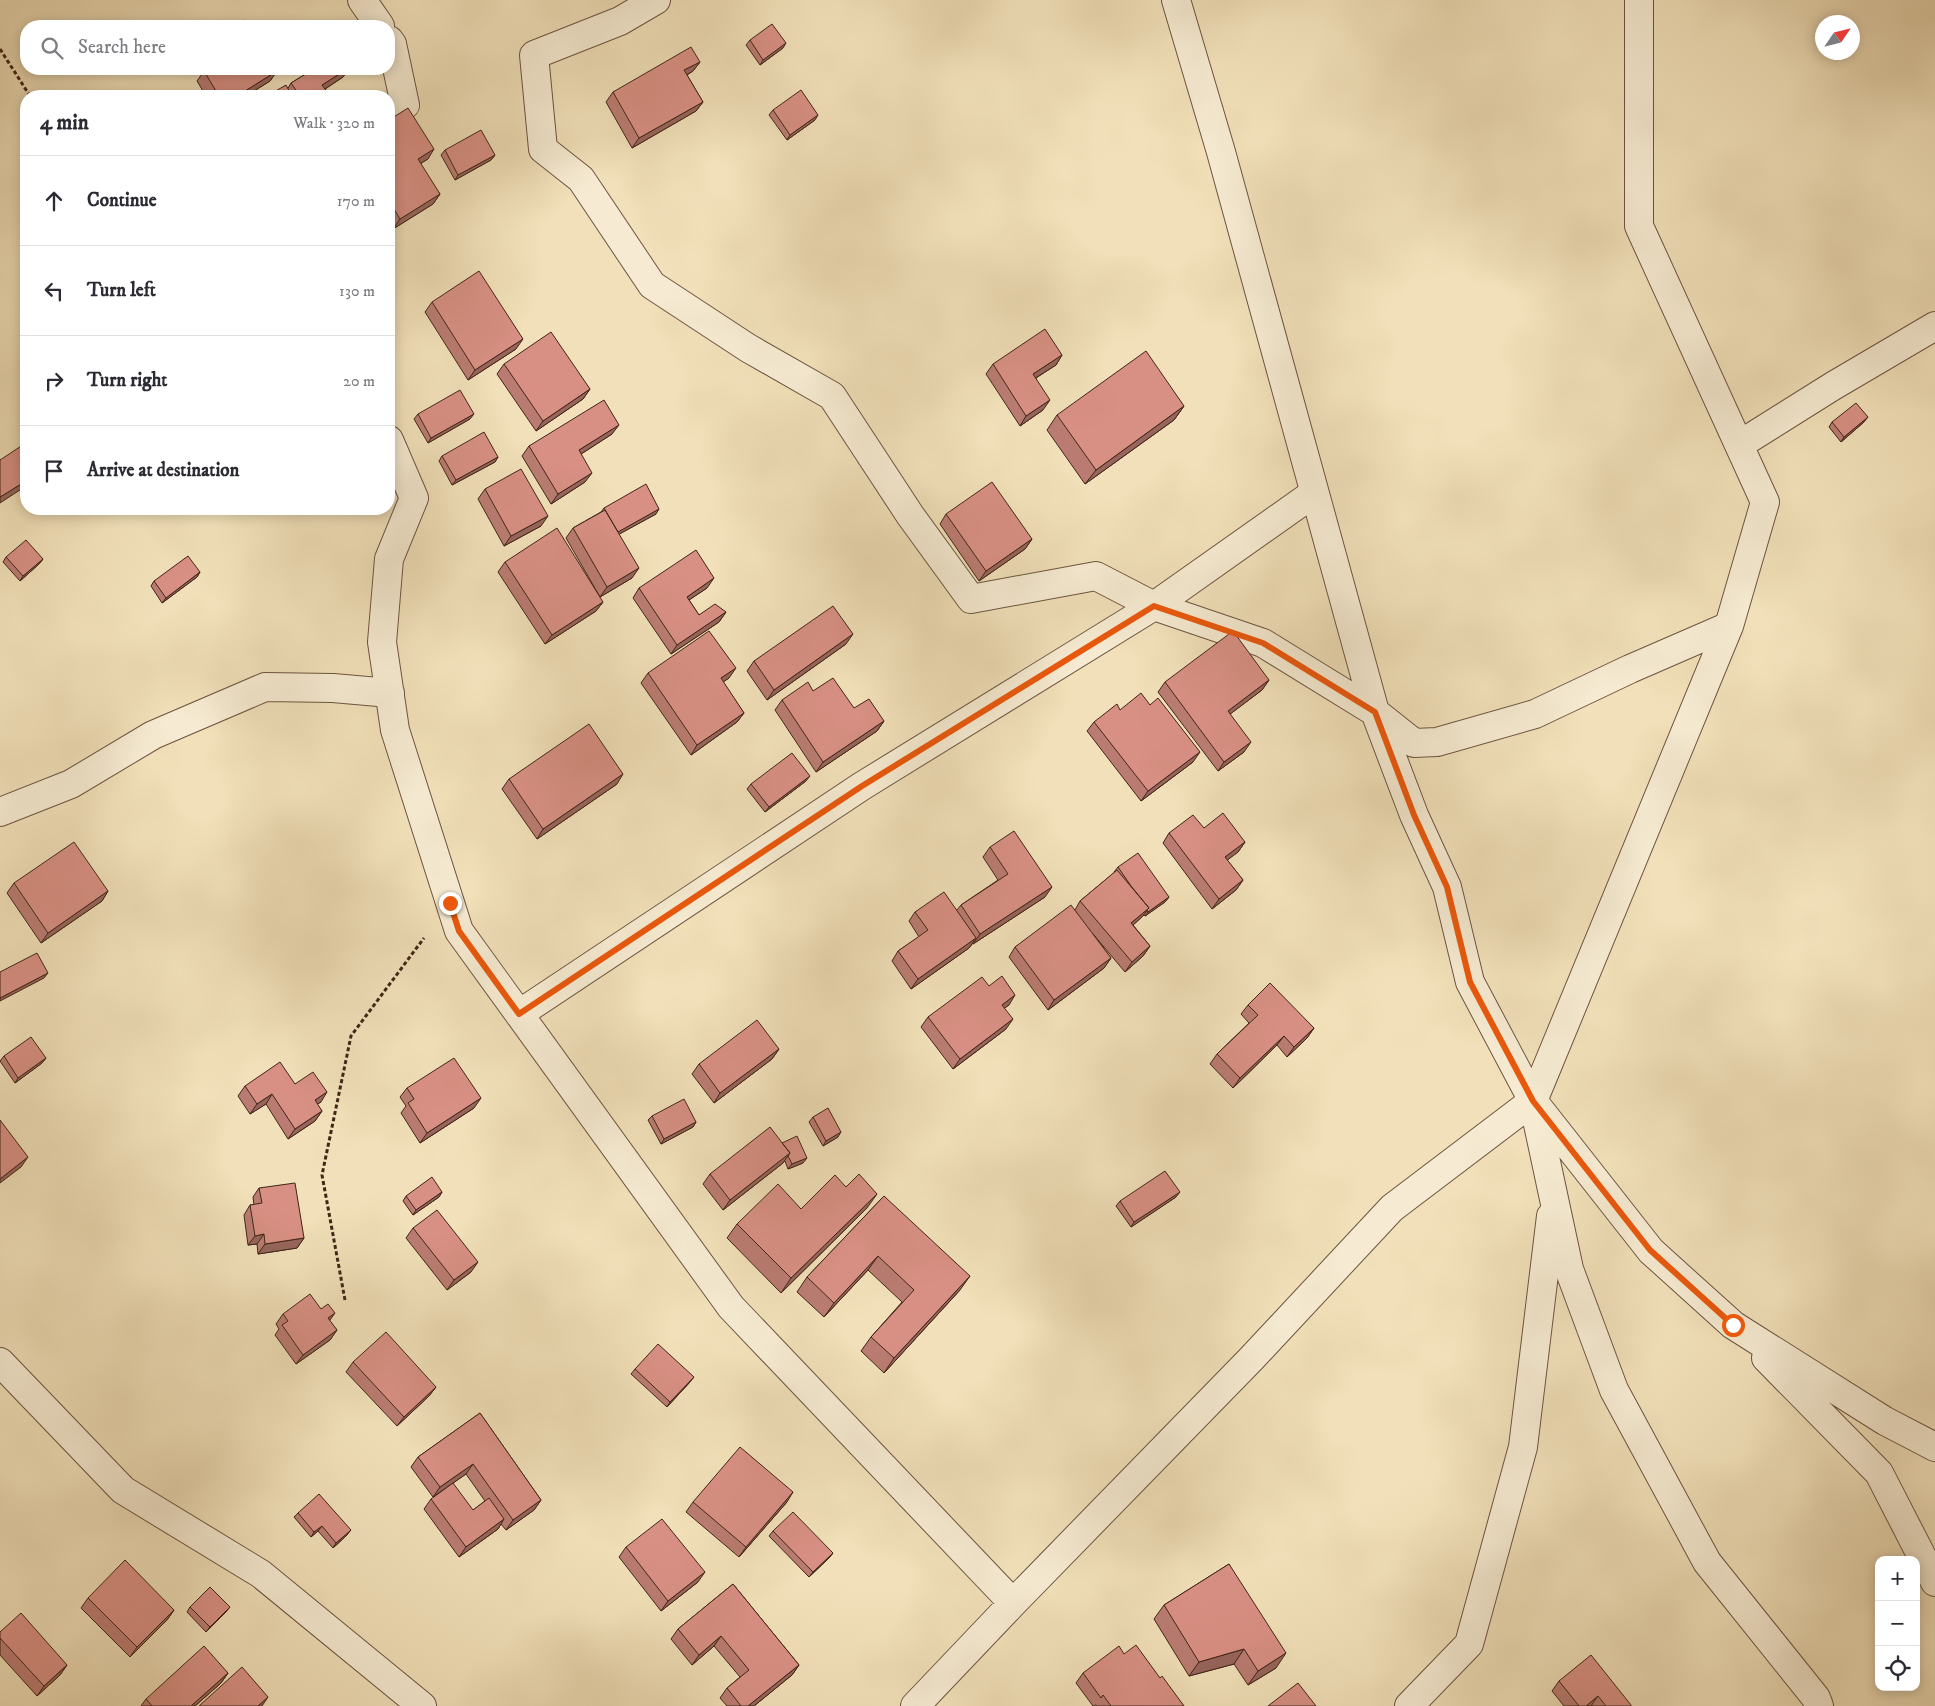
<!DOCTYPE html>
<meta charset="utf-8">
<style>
:root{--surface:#fff;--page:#f7f7f7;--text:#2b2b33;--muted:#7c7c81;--line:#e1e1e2}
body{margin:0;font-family:"IM FELL DW Pica",serif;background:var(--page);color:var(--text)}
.controls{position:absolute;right:15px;bottom:15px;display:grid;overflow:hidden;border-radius:10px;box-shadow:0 2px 12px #0003}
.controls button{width:45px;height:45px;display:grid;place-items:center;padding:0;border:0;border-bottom:1px solid var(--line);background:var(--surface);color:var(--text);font:25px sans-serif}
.compass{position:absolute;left:1815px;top:15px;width:45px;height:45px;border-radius:50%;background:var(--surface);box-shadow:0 2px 12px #0003;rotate:55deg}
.stop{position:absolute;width:15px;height:15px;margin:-11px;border:4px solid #ea580c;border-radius:50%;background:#fff}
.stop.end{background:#ea580c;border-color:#fff;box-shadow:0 1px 5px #0008}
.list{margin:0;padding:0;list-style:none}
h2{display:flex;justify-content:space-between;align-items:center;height:65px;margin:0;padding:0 20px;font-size:21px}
h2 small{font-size:16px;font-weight:400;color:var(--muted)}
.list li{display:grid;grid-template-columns:32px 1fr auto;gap:15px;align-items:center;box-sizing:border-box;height:90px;padding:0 20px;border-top:1px solid var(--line)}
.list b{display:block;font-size:19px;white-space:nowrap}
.list em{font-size:16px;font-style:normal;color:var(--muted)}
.icon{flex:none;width:28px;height:28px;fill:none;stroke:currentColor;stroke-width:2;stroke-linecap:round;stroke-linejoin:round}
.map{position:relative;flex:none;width:1935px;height:1706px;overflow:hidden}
.search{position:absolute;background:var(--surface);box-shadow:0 2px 12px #0003;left:20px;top:20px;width:375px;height:55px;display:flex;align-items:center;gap:12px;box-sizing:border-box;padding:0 18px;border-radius:20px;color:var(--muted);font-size:19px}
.panel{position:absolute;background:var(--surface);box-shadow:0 2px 12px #0003;left:20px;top:90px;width:375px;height:425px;border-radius:20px}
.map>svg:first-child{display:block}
</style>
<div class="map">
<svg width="1935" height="1706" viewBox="0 0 1935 1706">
<rect width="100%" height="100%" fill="#f1e0b9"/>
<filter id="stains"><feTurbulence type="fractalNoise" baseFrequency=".004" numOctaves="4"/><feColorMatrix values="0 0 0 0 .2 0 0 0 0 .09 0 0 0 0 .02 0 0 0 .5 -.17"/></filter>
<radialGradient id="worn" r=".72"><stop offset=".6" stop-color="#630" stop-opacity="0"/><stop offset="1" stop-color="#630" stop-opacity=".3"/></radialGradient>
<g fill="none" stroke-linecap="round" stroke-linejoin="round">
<defs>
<path id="street" d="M362 0 380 26
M656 0 620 21 534 55 543 149 581 179 652 285 748 348 832 396 910 515 971 599 1096 576 1154 606 1263 643 1375 712 1414 815 1447 887 1470 982 1533 1101 1569 1269 1614 1390 1707 1562 1816 1698 1819 1706
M1176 0 1221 152 1375 712 1414 743 1437 742 1535 714 1630 669 1729 626
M389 40 392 44 405 105 389 116
M389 440 414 498 389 559 382 642 395 730 459 931 731 1307 1013 1603
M1739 445 1833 386 1935 326
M0 812 71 784 153 735 265 687 333 688 390 693
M519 1014 862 786 1154 606 1314 493
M1537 1106 1651 1251 1733 1325 1885 1421 1935 1447
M1766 1358 1879 1473 1935 1582
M0 1362 123 1490 261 1574 422 1706
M915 1706 1013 1603 1251 1359 1392 1208 1533 1101 1729 626 1765 502 1639 226V0
M1409 1706 1469 1644 1523 1447 1551 1216"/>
</defs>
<use href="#street" stroke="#6d5440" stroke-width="30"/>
<path stroke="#412517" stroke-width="3" stroke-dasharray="4 2.5" stroke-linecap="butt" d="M0 49 30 96
M345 1300 322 1175 351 1036 424 938"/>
<use href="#street" stroke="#f6ebd2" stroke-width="28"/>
</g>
<path fill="#ba7c72" stroke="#412517" d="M750 40 783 48 760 65 746 45Z
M700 62 693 71 687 75 703 102 696 111 632 148 606 102 613 92Z
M314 69H349L343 77 325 89 330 96H267L288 88 291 83Z
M204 71H277L270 81 246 96H206L197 81Z
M773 110 815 120 787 140 769 115Z
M389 120 428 159 420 164 440 194 433 204 393 229 389 222Z
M445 150 495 155 491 160 455 180 441 155Z
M432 302 516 349 468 380 425 312Z
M1062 355 1056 365 1036 378 1043 410 1020 426 986 374 993 364Z
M504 364 590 389 583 399 536 431 497 374Z
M1184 406 1174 420 1085 484 1047 430 1057 415Z
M418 414 470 419 428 443 414 419Z
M1832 422H1864L1841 442 1829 427Z
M612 434 581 454 585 482 551 504 522 456 529 446Z
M442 456 498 457 495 462 452 485 439 461Z
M485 489 541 526 504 546 478 499Z
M604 508 656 514 619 534 632 578 600 597 566 538 573 528 601 512Z
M946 514 1032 539 1025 549 979 581 940 524Z
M6 557 43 559 39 564 20 581 3 562Z
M505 562 603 602 596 611 545 644 498 572Z
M200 572 197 577 162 603 151 586 154 581Z
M639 588H707L689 600 699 615 726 612 719 622 671 654 633 598Z
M846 644 767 700 747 671 754 661Z
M648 673 729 678 723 682 744 713 737 722 691 755 641 683Z
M1269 680 1262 690 1230 714 1244 752 1218 771 1158 692 1165 682Z
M813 691 884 721 877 731 816 772 775 710 782 700Z
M1120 710 1193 762 1141 801 1087 731 1094 722Z
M509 779 617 784 537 839 502 789Z
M806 781 765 812 747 789 751 784Z
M1204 828 1245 842 1238 852 1227 860 1243 880 1236 890 1212 909 1163 843 1169 833Z
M990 847 1045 897 973 944V943L969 948 911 989 892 961 898 951 919 937 909 921 915 912 957 910 961 905 998 880 983 857Z
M1118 867 1169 897 1165 902 1145 916 1144 915 1133 925 1150 946 1143 956 1125 972 1093 934 1111 958 1104 968 1048 1010 1009 957 1015 947 1075 910 1080 901 1115 872H1114Z
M14 883 108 891 102 901 41 943 7 893Z
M989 986 1009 1005 1004 1008 1006 1029 953 1069 921 1027 928 1017Z
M1248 1005 1314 1028 1307 1038 1287 1057 1277 1045 1233 1088 1210 1064 1217 1054 1249 1023 1241 1014Z
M779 1049 772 1059 714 1103 692 1074 699 1064Z
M4 1056 46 1058 42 1063 15 1083 0 1061Z
M295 1084 321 1102 317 1104 322 1111 315 1121 288 1139 266 1104 250 1114 238 1096 245 1086Z
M407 1088 474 1108 420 1143 401 1113 406 1106 400 1097Z
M652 1116 696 1122 693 1127 661 1144 648 1120Z
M813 1117 838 1137 823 1146 809 1122Z
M782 1143 803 1163 788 1169 785 1161 783 1163 723 1210 703 1184 710 1174Z
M259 1188 304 1238 297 1248 258 1254 257 1244 248 1245 244 1215 250 1205H254L253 1197Z
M442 1192 439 1197 413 1215 403 1201 406 1196Z
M884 1196 960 1290 884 1373 861 1351 871 1337 902 1302 868 1270 824 1317 797 1292 807 1277Z
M1176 1197 1131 1227 1116 1206 1120 1201Z
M867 1208 781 1293 727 1238 737 1224 801 1209Z
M413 1228 471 1272 447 1290 406 1238Z
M283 1314 329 1320 337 1330 330 1340 296 1364 275 1335 279 1329 276 1324Z
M353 1362 436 1387 429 1396 397 1426 346 1372Z
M635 1369 690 1382 667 1407 631 1374Z
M480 1413 541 1500 534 1510 506 1530 501 1524 498 1529 459 1557 424 1509 431 1499 473 1510 485 1501 466 1474 433 1497 411 1467 418 1457Z
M693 1502H787L739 1557 686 1512Z
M298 1513 347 1535 333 1548 318 1531 311 1537 294 1517Z
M773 1531 833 1553 829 1558 809 1577 769 1536Z
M626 1547 698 1582 661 1611 619 1557Z
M1229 1564 1276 1668 1248 1685 1234 1664 1189 1676 1154 1619 1164 1605Z
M733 1584 799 1665 792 1675 754 1706H727L720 1698 727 1688 740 1677 714 1646 692 1665 671 1639 678 1629Z
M88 1598 174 1610 167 1620 130 1657 81 1608Z
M190 1607 226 1612 206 1632 187 1612Z
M0 1632 67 1665 60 1675 37 1696 0 1655Z
M1124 1654 1160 1678 1184 1706H1097L1096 1705 1093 1706 1076 1683 1083 1673Z
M228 1673 221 1683 195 1706H141L146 1699Z
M1559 1681 1631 1706H1564L1552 1691Z"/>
<path fill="#97655c" stroke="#412517" d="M786 43 783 48 760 65 763 60Z
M700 62 693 71 678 80 684 70Z
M347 69H349L343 77 316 95 322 85Z
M277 71 270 81 246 96H237Z
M703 102 696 111 632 148 639 138Z
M818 115 815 120 787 140 790 135Z
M434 149 428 159 411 169 418 159Z
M495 155 491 160 455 180 458 175Z
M440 194 433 204 393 229 400 219Z
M523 339 516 349 468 380 475 370Z
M1062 355 1056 365 1026 384 1033 374Z
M590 389 583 399 536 431 543 421Z
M1050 400 1043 410 1020 426 1026 416Z
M1184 406 1174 420 1085 484 1096 470Z
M474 414 470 419 428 443 431 438Z
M1868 417 1864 422 1841 442 1844 437Z
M619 425 612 434 572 460 579 450Z
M498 457 495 462 452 485 456 480Z
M592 473 585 482 551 504 558 494Z
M26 481V486L0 503V497Z
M659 509 656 514 614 537 617 532Z
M548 516 541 526 504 546 511 536Z
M1032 539 1025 549 979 581 986 571Z
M43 559 39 564 20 581 23 576Z
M639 568 632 578 600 597 607 587Z
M200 572 197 577 162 603 166 598Z
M714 578 707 588 680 606 687 597Z
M603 602 596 611 545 644 552 635Z
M726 612 719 622 671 654 677 645Z
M853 634 846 644 767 700 774 690Z
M736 668 729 678 714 688 721 678Z
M1269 680 1262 690 1221 721 1228 711Z
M744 713 737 722 691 755 697 745Z
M884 721 877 731 816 772 823 762Z
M1251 742 1244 752 1218 771 1224 762Z
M1200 752 1193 762 1141 801 1148 791Z
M623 774 617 784 537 839 543 829Z
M810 776 806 781 765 812 769 807Z
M1245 842 1238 852 1218 867 1225 857Z
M1243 880 1236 890 1212 909 1219 899Z
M1052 887 1045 897 973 944 980 934Z
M108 891 102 901 41 943 48 933Z
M1169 897 1165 902 1145 916 1148 912Z
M1149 908 1142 917 1124 933 1131 923Z
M976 938 969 948 911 989 918 979Z
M1150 946 1143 956 1125 972 1132 962Z
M1111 958 1104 968 1048 1010 1054 1000Z
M48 973 44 978 0 1001V998Z
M1015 995 1009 1005 995 1015 1002 1005Z
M1013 1019 1006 1029 953 1069 960 1059Z
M1314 1028 1307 1038 1287 1057 1294 1047Z
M1284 1036 1277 1045 1233 1088 1240 1078Z
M779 1049 772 1059 714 1103 720 1093Z
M46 1058 42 1063 15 1083 18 1078Z
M327 1092 321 1102 308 1110 315 1100Z
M272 1094 266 1104 250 1114 257 1104Z
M481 1098 474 1108 420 1143 427 1133Z
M322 1111 315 1121 288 1139 295 1129Z
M696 1122 693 1127 661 1144 664 1139Z
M841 1132 838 1137 823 1146 826 1141Z
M790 1153 783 1163 723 1210 730 1200Z
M28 1157 21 1167 0 1183V1179Z
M807 1158 803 1163 788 1169 792 1164Z
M442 1192 439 1197 413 1215 416 1210Z
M1180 1192 1176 1197 1131 1227 1134 1222Z
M877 1194 867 1208 781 1293 791 1278Z
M264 1234 257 1244 248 1245 255 1236Z
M304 1238 297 1248 258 1254 265 1244Z
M878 1256 868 1270 824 1317 834 1303Z
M478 1262 471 1272 447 1290 454 1280Z
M970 1276 960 1290 884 1373 894 1358Z
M335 1313 328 1323V1318Z
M337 1330 330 1340 296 1364 303 1355Z
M694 1377 690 1382 667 1407 670 1402Z
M436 1387 429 1396 397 1426 404 1417Z
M473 1464 466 1474 433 1497 440 1487Z
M793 1492 787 1502 739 1557 746 1547Z
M541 1500 534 1510 506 1530 513 1520Z
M504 1519 498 1529 459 1557 466 1547Z
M322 1526 318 1531 311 1537 314 1532Z
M351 1530 347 1535 333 1548 336 1543Z
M833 1553 829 1558 809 1577 813 1572Z
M705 1572 698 1582 661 1611 668 1601Z
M230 1607 226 1612 206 1632 210 1627Z
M174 1610 167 1620 130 1657 137 1647Z
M721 1636 714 1646 692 1665 699 1655Z
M1244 1649 1234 1664 1189 1676 1199 1662Z
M1286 1653 1276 1668 1248 1685 1258 1671Z
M67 1665 60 1675 37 1696 44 1686Z
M799 1665 792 1675 754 1706H748Z
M228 1673 221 1683 195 1706H191Z
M1598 1696 1591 1706H1586Z
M268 1697 262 1706H258Z"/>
<path fill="#d89084" stroke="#412517" d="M244 20 248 26H234Z
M772 24 786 43 763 60 750 40Z
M691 47 700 62 684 70 703 102 639 138 613 92Z
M208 69H275L277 71 237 96H219L204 71Z
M314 69H347L322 85 330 96H300L291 83Z
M286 85 292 96H267Z
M801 90 818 115 790 135 773 110Z
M185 93 187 96H179Z
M408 108 434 149 418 159 440 194 400 219 389 201V120Z
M481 130 495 155 458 175 445 150Z
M479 271 523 339 475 370 432 302Z
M1045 329 1062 355 1033 374 1050 400 1026 416 993 364Z
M551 332 590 389 543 421 504 364Z
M1146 351 1184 406 1096 470 1057 415Z
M460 390 474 414 431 438 418 414Z
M604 400 619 425 579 450 592 473 558 494 529 446Z
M1856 403 1868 417 1844 437 1832 422Z
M484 432 498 457 456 480 442 456Z
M26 443V481L0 497V460Z
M521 469 548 516 511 536 485 489Z
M992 482 1032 539 986 571 946 514Z
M646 484 659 509 618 532 604 508Z
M605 510 639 568 607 587 573 528Z
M557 528 603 602 552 635 505 562Z
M26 540 43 559 23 576 6 557Z
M696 550 714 578 687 597 699 615 715 604 726 612 677 645 639 588Z
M188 556 200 572 166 598 154 581Z
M833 606 853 634 774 690 754 661Z
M709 631 736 668 721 678 744 713 697 745 648 673Z
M1233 631 1269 680 1228 711 1251 742 1224 762 1165 682Z
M833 678 854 708 869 699 884 721 823 762 782 700 808 682 813 691Z
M1141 693 1150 705 1158 698 1200 752 1148 791 1094 722 1117 704 1120 710Z
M589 724 623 774 543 829 509 779Z
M792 753 810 776 769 807 751 784Z
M1223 813 1245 842 1225 857 1243 880 1219 899 1169 833 1193 815 1204 828Z
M1014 831 1052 887 980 934 961 905 1008 874 990 847Z
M74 842 108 891 48 933 14 883Z
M1138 853 1169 897 1148 912 1147 910 1149 908 1131 886 1118 867Z
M1117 870 1149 908 1131 923 1150 946 1132 962 1080 901Z
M944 892 976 938 918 979 898 951 928 930 915 912Z
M1071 905 1111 958 1054 1000 1015 947Z
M37 953 48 973 0 998V972Z
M1002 976 1015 995 1002 1005 1013 1019 960 1059 928 1017 982 977 989 986Z
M1270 983 1314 1028 1294 1047 1284 1036 1240 1078 1217 1054 1258 1015 1248 1005Z
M757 1020 779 1049 720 1093 699 1064Z
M31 1037 46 1058 18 1078 4 1056Z
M454 1058 481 1098 427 1133 408 1103 414 1099 407 1088Z
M280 1062 295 1084 313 1072 327 1092 315 1100 322 1111 295 1129 272 1094 257 1104 245 1086Z
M684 1099 696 1122 664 1139 652 1116Z
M828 1108 841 1132 826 1141 813 1117Z
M0 1120 28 1157 0 1179Z
M770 1127 790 1153 730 1200 710 1174Z
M797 1136 807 1158 792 1164 788 1156 790 1153 782 1143Z
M1165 1171 1180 1192 1134 1222 1120 1201Z
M859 1174 877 1194 791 1278 737 1224 778 1184 801 1209 835 1175 846 1187Z
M432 1177 442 1192 416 1210 406 1196Z
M295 1183 304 1238 265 1244 264 1234 255 1236 250 1205 262 1203 259 1188Z
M884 1196 970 1276 894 1358 871 1337 914 1290 878 1256 834 1303 807 1277Z
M437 1210 478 1262 454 1280 413 1228Z
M310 1294 321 1309 328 1304 335 1313 328 1318 337 1330 303 1355 282 1325 288 1321 283 1314Z
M386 1332 436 1387 404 1417 353 1362Z
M658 1344 694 1377 670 1402 635 1369Z
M480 1413 541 1500 513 1520 473 1464 440 1487 418 1457Z
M740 1447 793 1492 746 1547 693 1502Z
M453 1483 473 1510 489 1498 504 1519 466 1547 431 1499Z
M319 1494 351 1530 336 1543 322 1526 314 1532 298 1513Z
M793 1512 833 1553 813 1572 773 1531Z
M662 1519 705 1572 668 1601 626 1547Z
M125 1560 174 1610 137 1647 88 1598Z
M1229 1564 1286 1653 1258 1671 1244 1649 1199 1662 1164 1605Z
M733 1584 799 1665 748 1706H741L727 1688 749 1670 721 1636 699 1655 678 1629Z
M210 1587 230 1607 210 1627 190 1607Z
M21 1613 67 1665 44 1686 0 1638V1632Z
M1136 1645 1160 1678 1162 1676 1184 1706H1111L1103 1695 1101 1698 1083 1673 1119 1646 1124 1654Z
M204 1646 228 1673 191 1706H152L146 1699Z
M1591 1655 1631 1705V1706H1606L1598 1696 1586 1706H1579L1559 1681Z
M242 1667 268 1697 258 1706H199Z
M1298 1683 1316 1706H1268Z"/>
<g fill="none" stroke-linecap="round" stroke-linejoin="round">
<path stroke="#ea580c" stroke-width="6" d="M450 903 459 931 519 1014 862 786 1154 606 1263 643 1375 712 1414 815 1447 887 1470 982 1533 1101 1650 1250 1733 1325"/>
</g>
<rect width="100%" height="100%" filter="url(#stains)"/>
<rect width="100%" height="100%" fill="url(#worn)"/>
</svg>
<div class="controls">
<button>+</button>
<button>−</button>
<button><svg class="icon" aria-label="locate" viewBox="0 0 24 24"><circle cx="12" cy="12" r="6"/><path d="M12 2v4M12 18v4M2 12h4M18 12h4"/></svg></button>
</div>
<svg class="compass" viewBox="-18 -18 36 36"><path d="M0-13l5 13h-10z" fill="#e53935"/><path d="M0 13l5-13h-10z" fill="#7c7c81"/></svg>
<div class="stop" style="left:1733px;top:1325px"></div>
<div class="stop end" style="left:450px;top:903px"></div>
<div class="search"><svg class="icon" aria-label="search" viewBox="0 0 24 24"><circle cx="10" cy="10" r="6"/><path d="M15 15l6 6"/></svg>Search here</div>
<section class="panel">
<h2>4 min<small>Walk · 320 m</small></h2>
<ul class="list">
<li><svg class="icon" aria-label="ahead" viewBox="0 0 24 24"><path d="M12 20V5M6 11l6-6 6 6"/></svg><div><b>Continue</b></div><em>170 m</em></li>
<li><svg class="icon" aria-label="left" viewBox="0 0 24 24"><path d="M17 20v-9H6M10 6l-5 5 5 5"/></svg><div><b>Turn left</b></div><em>130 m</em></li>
<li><svg class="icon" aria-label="right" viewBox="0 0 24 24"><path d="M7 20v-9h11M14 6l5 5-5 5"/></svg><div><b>Turn right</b></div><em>20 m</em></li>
<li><svg class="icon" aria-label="arrive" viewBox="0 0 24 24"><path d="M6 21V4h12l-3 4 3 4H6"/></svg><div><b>Arrive at destination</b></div></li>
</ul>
</section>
</div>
